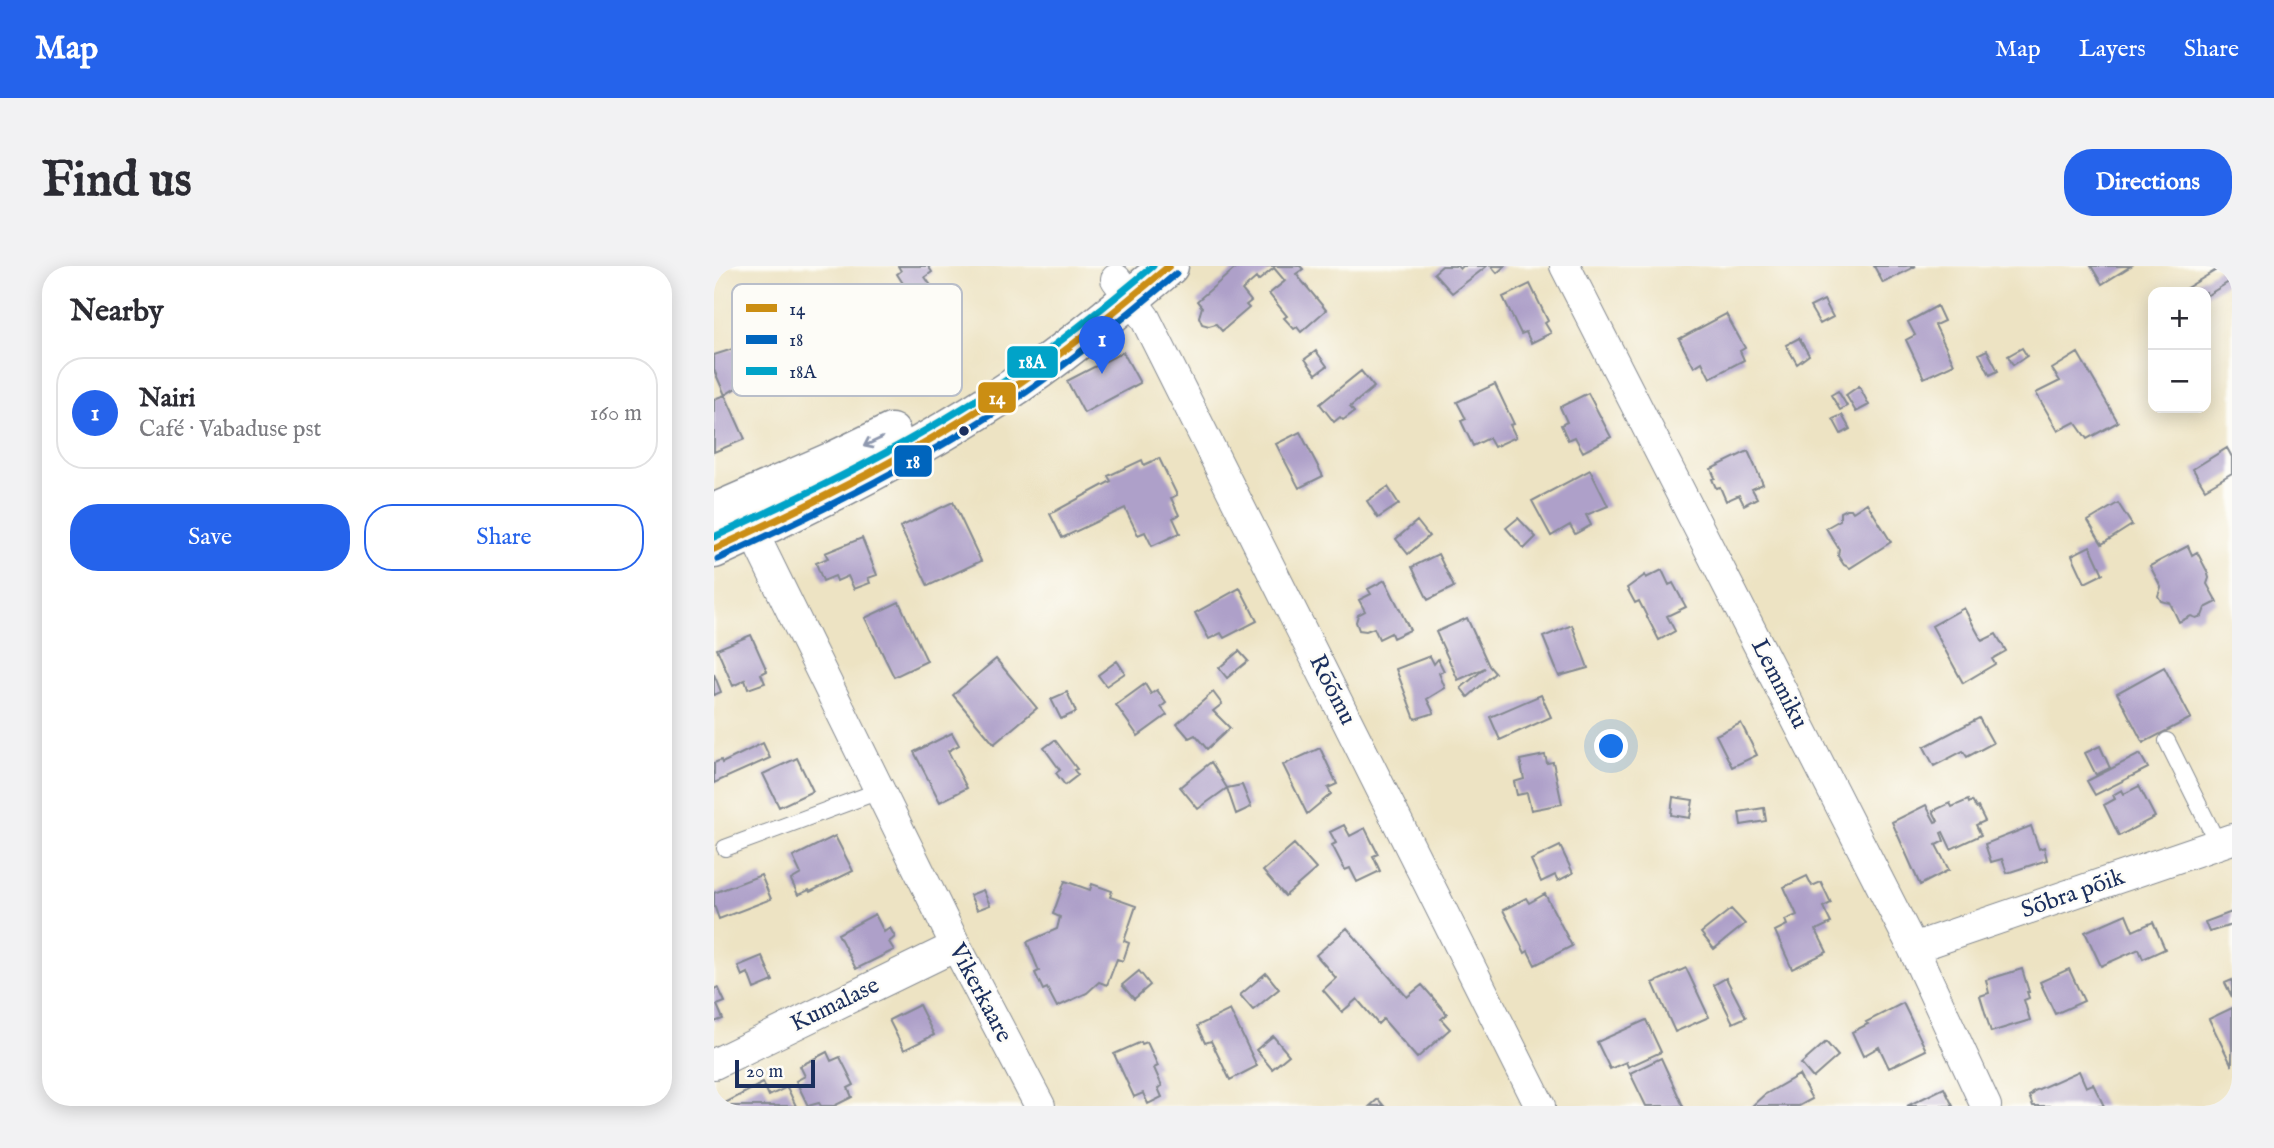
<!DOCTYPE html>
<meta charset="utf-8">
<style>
:root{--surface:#fff;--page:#f2f2f3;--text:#2b2b33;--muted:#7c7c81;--line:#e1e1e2;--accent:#2563eb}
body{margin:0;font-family:"IM FELL English",serif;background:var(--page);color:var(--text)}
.controls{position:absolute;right:21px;top:21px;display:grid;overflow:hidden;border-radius:14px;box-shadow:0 4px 18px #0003}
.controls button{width:63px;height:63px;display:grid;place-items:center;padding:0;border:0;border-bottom:2px solid var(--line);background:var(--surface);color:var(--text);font:35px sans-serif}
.scale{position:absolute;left:21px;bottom:18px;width:80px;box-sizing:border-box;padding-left:7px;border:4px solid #1b2f5e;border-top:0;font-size:19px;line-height:24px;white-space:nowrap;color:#1b2f5e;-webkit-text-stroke:5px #fdfcf7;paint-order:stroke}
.you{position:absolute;left:898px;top:481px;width:24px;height:24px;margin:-18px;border:5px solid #fff;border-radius:50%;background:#1a73e8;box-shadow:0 0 0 10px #1a73e833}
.badge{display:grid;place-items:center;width:46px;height:46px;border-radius:50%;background:var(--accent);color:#fff;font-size:23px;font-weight:700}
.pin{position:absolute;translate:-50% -58px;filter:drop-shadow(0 2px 4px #0008)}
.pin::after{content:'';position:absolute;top:37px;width:24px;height:21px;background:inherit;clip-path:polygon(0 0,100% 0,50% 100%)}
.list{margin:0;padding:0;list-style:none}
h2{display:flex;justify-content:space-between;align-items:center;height:91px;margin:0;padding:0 28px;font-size:30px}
h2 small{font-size:23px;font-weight:400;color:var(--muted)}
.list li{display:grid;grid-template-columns:46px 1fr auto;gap:21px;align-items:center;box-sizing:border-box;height:112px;margin:0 14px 14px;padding:0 14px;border:2px solid var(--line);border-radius:28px}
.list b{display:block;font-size:26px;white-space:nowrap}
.list p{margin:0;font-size:23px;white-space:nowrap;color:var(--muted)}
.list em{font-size:23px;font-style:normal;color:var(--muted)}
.actions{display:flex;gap:14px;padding:21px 28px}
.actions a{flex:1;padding:16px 0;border:2px solid var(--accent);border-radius:28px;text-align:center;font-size:24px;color:var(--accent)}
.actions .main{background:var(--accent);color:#fff}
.map{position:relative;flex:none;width:1518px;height:840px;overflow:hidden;border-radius:28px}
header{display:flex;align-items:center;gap:42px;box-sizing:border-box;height:98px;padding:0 35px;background:var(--accent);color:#fff}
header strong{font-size:33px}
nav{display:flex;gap:38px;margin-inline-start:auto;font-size:24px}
.intro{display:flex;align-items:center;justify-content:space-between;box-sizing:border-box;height:168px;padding:0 42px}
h1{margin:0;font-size:49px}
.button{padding:18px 32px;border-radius:28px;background:var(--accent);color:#fff;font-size:24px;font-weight:700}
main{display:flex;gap:42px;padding:0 42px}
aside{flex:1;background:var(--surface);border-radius:28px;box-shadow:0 4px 18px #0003}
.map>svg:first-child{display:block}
</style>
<header>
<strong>Map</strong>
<nav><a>Map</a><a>Layers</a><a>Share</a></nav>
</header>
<div class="intro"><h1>Find us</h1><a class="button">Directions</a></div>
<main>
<aside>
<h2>Nearby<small></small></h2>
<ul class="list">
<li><span class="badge">1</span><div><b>Nairi</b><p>Café · Vabaduse pst</p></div><em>160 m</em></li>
</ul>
<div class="actions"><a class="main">Save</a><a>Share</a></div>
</aside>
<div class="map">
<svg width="1518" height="840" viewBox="0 0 1518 840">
<rect width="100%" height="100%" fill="#fdfcf7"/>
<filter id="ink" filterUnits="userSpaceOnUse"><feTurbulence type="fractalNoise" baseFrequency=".0143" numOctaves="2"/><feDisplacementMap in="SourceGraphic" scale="14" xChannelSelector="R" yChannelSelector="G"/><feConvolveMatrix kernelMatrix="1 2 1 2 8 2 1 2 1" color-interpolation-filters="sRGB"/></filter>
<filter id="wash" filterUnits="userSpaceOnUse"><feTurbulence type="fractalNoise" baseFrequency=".00686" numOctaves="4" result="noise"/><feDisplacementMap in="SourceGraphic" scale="28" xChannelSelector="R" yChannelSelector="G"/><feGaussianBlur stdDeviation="1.57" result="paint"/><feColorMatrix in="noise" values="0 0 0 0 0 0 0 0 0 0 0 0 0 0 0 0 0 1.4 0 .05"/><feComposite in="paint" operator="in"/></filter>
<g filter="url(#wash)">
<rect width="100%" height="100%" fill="#ede3c3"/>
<g id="blocks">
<path fill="#aea0c9" d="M184 0H214L218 6 211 11 218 21 199 33 183 8 187 5Z
M524 0H586L589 3 582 8 612 44 587 66 583 61 580 63 570 52 573 50 555 28 571 15 560 2 544 15 542 12 528 24 537 35 532 39 535 42 508 65 502 58 495 60 488 58 485 51 488 41 483 35Z
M728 0H743L746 3 749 0H773L738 27 720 7Z
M777 0H791L783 7Z
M1160 0H1202L1169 17Z
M1377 0H1417L1388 18Z
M1509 0H1516L1518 14 1492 30V26H1466Z
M816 18 834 55 831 57 837 67 817 77 812 66 807 68 789 31Z
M1110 34 1119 51 1106 58 1096 41Z
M1223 40 1230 55 1221 59 1240 98 1210 112 1192 74 1201 69 1194 56Z
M1012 48 1031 82 1026 85 1030 94 996 112 988 96 980 101 965 73Z
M1085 72 1095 89 1083 98 1072 79Z
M22 82 36 113 11 129 31 173 0 186V133L11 129 0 104V89Z
M1308 82 1313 90 1299 99 1294 90Z
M1273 84 1284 105 1276 109 1265 88Z
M602 85 613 100 602 108 591 93Z
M409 86 426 117 370 147 353 115Z
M1364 87 1404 156 1373 173 1361 156 1344 165 1322 127 1346 115 1338 103Z
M647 105 660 121 636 141 640 146 629 154 626 151 620 156 606 138Z
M781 118 800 158 796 159 802 171 780 181 775 172 759 180 747 155 752 153 743 136Z
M1145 120 1155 139 1142 146 1132 129Z
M1124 125 1133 140 1126 144 1117 129Z
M874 127 897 171 869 186 861 171 854 174 847 159 853 156 846 141Z
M1128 149 1136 163 1127 168 1119 153Z
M586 166 609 210 585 222 562 178Z
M1513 182 1518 191V207L1491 223 1479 203Z
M1034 185 1049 218 1038 223 1043 232 1030 239 1025 229 1012 235 1006 221 1002 222 998 213 1001 212 997 203Z
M445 192 463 229 457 232 465 249 459 252 466 267 438 280 431 266 424 269 411 242 348 272 336 248 397 215 394 210 428 194 430 199Z
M876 204 894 240 872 249 877 259 861 268 856 259 837 270 818 235Z
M674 221 685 238 664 252 653 235Z
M239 236 267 295 214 320 186 261Z
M1153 237 1177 276 1136 302 1130 299 1124 290 1125 283 1112 262 1126 254V246L1132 243H1137L1139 246Z
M1404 237 1418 259 1388 278 1374 255Z
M804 252 822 271 810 283 792 262Z
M703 255 715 270 694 288 682 273Z
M148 272 163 309 154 312 156 317 140 323 134 310 123 315 121 310 109 315 102 297 114 292 111 287Z
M1376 280 1389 308 1371 317 1358 289Z
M1474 280 1478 289 1483 286 1493 305 1495 312 1493 318 1503 336 1491 342 1488 350 1482 352 1477 350 1465 356 1456 337 1447 335 1444 330 1447 321 1436 300Z
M724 288 740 321 714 334 698 301Z
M948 304 955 319 959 317 972 341 953 350 961 365 945 374 925 335 921 337 913 322 931 309 932 312Z
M671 314 696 364 679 372 677 367 665 373 660 362 652 365 645 364 642 356 644 349 651 345 645 334 657 328 654 323Z
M526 322 543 355 510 372 507 367 495 373 481 347Z
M185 336 213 395 180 411 151 352Z
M1250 342 1268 375 1282 368 1292 385 1278 393 1281 398 1249 417 1218 360Z
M753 352 775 400 781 407 754 431 747 422 771 402 744 414 722 366Z
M858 359 874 402 845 410 829 371Z
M37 369 53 405 47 408 51 417 34 423 31 414 19 420 3 383Z
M525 385 534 395 513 412 505 402Z
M716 390 720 398 724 393 730 405 725 407 731 422 713 433 720 447 701 453 682 403Z
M282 393 323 442 280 478 239 429Z
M403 395 411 407 392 420 384 409Z
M1450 401 1477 452 1429 477 1403 427Z
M0 408 7 426 0 429Z
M431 418 437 428 443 424 452 437 447 441 453 449 424 470 402 439Z
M353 426 362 446 347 453 337 433Z
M499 426 508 438 499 445 516 462 493 483 481 469 475 472 463 458Z
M827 429 837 451 786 474 776 451Z
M1265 452 1279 477 1253 491 1249 485 1220 500 1210 481Z
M1027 457 1043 489 1018 501 1002 469Z
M238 467 245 479 234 485 253 522 226 536 200 486Z
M341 474 363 503 360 504 364 509 351 519 342 507 346 504 330 482Z
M49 477 56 492 0 517V497L7 494 8 497Z
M1386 480 1396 502 1382 509 1371 487Z
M606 482 623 518 614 522 617 528 593 548 569 499Z
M1426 488 1434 502 1381 529 1373 515Z
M831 489 833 497 839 496 848 538 817 544 813 527 803 529 800 516 810 513 806 494Z
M83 492 99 525 65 541 49 508Z
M497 496 513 522 484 543 466 521Z
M528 519 537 541 522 548 513 522Z
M1425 520 1441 551 1405 570 1390 539 1401 533 1399 529 1408 524 1410 528Z
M959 531 979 534 976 552 957 549Z
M1254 534 1255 537 1258 535 1262 542 1264 541 1271 555 1262 559 1267 569 1237 583 1229 566 1227 567 1230 575 1222 579 1235 604 1206 619 1178 556 1212 539 1221 556 1224 555 1219 545 1236 537 1238 541Z
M1050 542 1052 555 1027 559 1025 546Z
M630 559 636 570 651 562 664 588 659 590 666 605 643 616 636 602 631 604 618 579 622 577 616 566Z
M1317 560 1325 583 1330 581 1333 594 1293 607 1288 593 1277 596 1271 578Z
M121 570 139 605 96 626 95 624 84 629 77 614 87 608 79 591Z
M580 578 602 603 571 630 549 605Z
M846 580 859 607 844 615 841 609 827 616 817 594Z
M47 609 57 633 5 653 0 639V627Z
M1093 610 1098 620 1107 616 1117 637 1109 641 1117 657 1102 664 1113 686 1078 703 1061 665 1073 659 1071 654 1083 649 1070 621Z
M351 615 376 624 378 618 398 625 396 631 422 640 410 675 415 677 409 695 403 693 393 719 385 716 373 727 343 741 333 722 329 724 321 707 325 705 313 676 343 663 346 651 339 648Z
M269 624 276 639 263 644 256 629Z
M831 628 858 680 821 699 814 685 811 687 789 644 812 632 815 637Z
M1017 643 1031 658 1000 683 987 667Z
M1518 646V659L1495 666 1491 656Z
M161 648 170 666 176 662 181 671 175 676 180 684 142 703 124 668Z
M1412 648 1419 665 1439 656 1451 683 1429 693 1425 683 1387 700 1371 666Z
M633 662 693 731 708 719 733 748 727 753 736 763 703 792 669 753 664 758 643 733 628 746 609 724 622 712 602 689Z
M48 690 59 715 40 723 34 707 28 710 24 700Z
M972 702 995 751 961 766 939 717Z
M1308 703 1315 726H1313L1315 732 1310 734 1316 754 1277 766 1266 730 1275 727 1272 714Z
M1355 703 1370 735 1341 748 1326 716Z
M425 705 436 719 420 733 408 719Z
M552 707 565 723 539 744 526 729Z
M1012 712 1032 751 1019 757 1000 719Z
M1518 714V731L1511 717Z
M4 721 11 736 3 739 9 753 0 756V723Z
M1189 737 1212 784 1175 802 1165 781 1149 790 1138 766 1154 758 1152 756Z
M205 739 220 769 190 784 175 754Z
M1518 742V800L1495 753Z
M516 744 543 800 516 814 497 775 491 777 483 760Z
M932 754 947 786 914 801 912 796 896 803 883 776Z
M559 770 575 789 558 803 542 784Z
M427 776 428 778 433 776 444 800 440 802 448 820 444 822 448 831 434 838 429 827 420 831 400 788Z
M1112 776 1124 790 1099 812 1087 798Z
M113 786 117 795 126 791 140 819 134 822 138 831 120 840H107L105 837 94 840 82 815 91 810 86 800Z
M947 792 969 840H932L916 807Z
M1365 805 1372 821 1379 818 1390 840H1319L1315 830 1319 828 1318 826Z
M1085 809 1098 833 1085 840H1038L1050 829Z
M49 817 55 830 73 821 82 840H12L11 837Z
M1230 822 1239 840H1193Z
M664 833 670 840H656Z"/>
</g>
</g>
<g filter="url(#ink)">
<use href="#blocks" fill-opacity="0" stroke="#848990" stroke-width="2"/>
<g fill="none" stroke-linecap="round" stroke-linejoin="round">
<defs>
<path id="lane" d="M1453 475 1504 578
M11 582 165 525"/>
<path id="street" d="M851 0 1199 682 1272 840
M402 13 431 52 826 840
M31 245 48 285 242 680 326 840
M1199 682 1518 573
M0 798 242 680"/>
<path id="highway" d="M0 247 119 195 177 167
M0 283C97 239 193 191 282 133 343 94 400 46 455 0"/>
</defs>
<use href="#lane" stroke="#848990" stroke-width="18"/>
<use href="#street" stroke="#848990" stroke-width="32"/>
<use href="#highway" stroke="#848990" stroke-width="41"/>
<use href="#lane" stroke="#fff" stroke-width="16"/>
<use href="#street" stroke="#fff" stroke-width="30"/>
<use href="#highway" stroke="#fff" stroke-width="38"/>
<defs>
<path id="bus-1" d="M0 283C105 235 209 183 304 118 357 82 406 41 455 0"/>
<path id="bus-2" d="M4 293C110 244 215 192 312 126 364 90 413 49 462 8"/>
<path id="bus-3" d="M0 271C103 224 206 173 300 109 348 75 394 38 439 0"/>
</defs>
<use href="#bus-1" stroke="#fdfcf7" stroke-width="12"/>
<use href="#bus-2" stroke="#fdfcf7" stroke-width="12"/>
<use href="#bus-3" stroke="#fdfcf7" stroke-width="12"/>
<use href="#bus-1" stroke="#cb8e13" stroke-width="7"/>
<use href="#bus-2" stroke="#0065bd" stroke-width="7"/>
<use href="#bus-3" stroke="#01a3c8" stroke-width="7"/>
</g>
<defs><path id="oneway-shaft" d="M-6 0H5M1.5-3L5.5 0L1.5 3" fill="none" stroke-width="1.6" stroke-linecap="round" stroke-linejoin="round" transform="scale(1.75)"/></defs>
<use stroke="#8d97ae" href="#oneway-shaft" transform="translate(159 176) rotate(154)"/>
</g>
<circle fill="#1b2f5e" stroke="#fdfcf7" stroke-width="2.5" cx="250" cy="165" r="6"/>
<g text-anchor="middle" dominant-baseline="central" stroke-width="5" stroke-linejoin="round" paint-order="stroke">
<g font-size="24" fill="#1b2f5e" stroke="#fdfcf7">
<text transform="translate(1065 418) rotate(63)">Lemmiku</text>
<text transform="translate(618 424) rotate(63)">Rõõmu</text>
<text transform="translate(1359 628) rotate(-19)">Sõbra põik</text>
<text transform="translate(266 727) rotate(62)">Vikerkaare</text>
<text transform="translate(121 739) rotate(-26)">Kumalase</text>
</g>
</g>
<rect x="18" y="18" width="230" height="112" rx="10" fill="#fdfcf7" stroke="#b9bec9" stroke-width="2"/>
<rect x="32" y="38" width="31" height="8" fill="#cb8e13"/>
<rect x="32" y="69" width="31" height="9" fill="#0065bd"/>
<rect x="32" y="101" width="31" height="8" fill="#01a3c8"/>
<g font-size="19" fill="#1b2f5e">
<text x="75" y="49">14</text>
<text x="75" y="80">18</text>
<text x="75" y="112">18A</text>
</g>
<g stroke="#fdfcf7" stroke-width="2.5">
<rect x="292" y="79" width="53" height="34" rx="7" fill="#01a3c8"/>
<rect x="263" y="115" width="40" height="33" rx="7" fill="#cb8e13"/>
<rect x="179" y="178" width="40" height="34" rx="7" fill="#0065bd"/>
</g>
<g font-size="19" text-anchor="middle" font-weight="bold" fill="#fff">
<text x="318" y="102">18A</text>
<text x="283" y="138">14</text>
<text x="199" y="202">18</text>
</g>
</svg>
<div class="controls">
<button>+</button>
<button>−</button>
</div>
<div class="scale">20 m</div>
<div class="you"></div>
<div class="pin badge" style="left:388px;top:108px">1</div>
</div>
</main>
